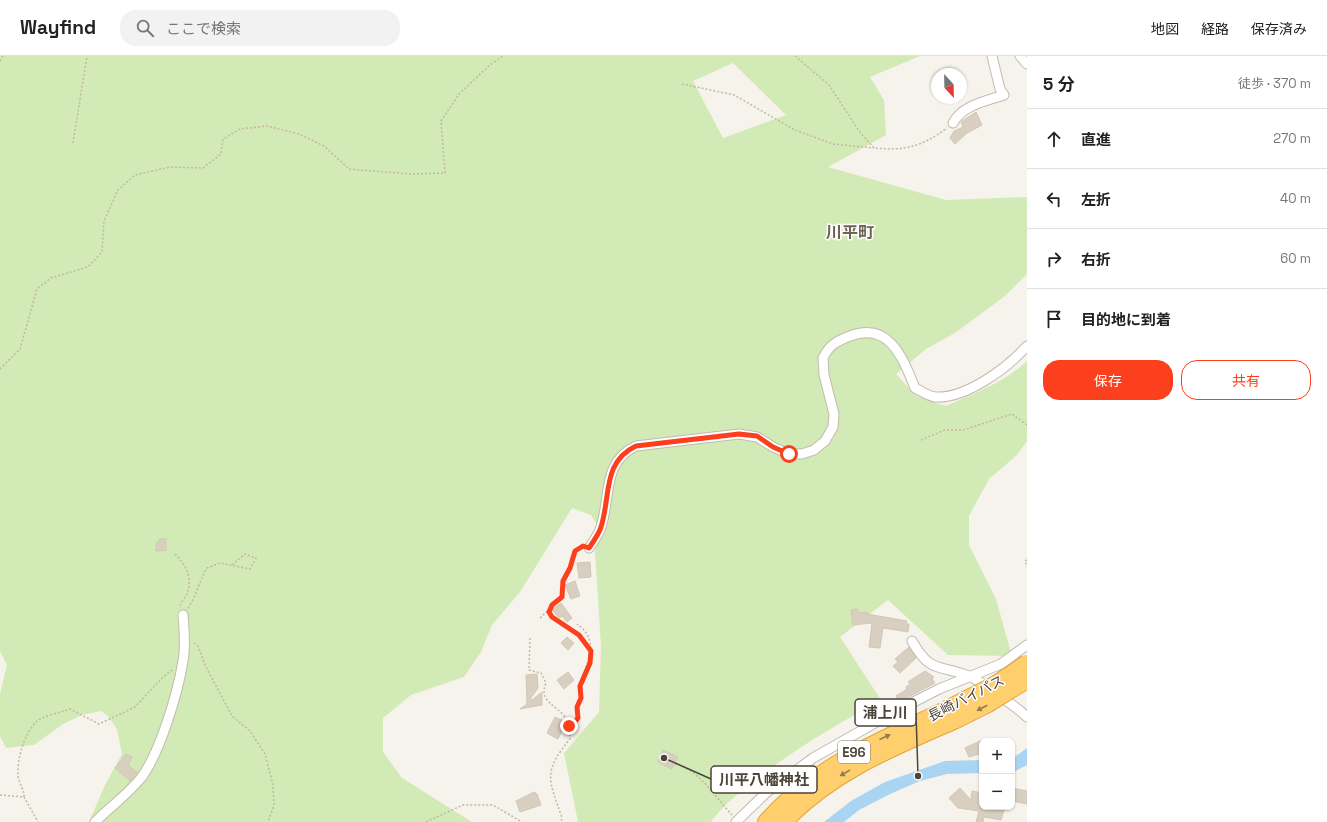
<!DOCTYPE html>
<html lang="ja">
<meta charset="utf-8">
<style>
:root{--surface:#fff;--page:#f2f2f2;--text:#222;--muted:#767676;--line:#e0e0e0;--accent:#fc3f1d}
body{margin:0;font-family:"Space Grotesk","Noto Sans JP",sans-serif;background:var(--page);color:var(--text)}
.controls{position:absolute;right:12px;bottom:12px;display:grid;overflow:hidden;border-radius:8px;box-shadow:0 1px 3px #0004}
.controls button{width:36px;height:36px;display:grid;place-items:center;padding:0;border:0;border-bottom:1px solid var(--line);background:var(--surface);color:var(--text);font:20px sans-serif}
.compass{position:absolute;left:931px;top:12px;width:36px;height:36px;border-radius:50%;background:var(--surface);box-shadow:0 1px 3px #0004;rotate:158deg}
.stop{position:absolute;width:12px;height:12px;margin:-9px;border:3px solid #fc3f1d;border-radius:50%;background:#fff}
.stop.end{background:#fc3f1d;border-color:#fff;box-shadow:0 1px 4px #0008}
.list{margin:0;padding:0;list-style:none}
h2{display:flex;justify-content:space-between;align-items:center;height:52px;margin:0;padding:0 16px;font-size:17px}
h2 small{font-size:13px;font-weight:400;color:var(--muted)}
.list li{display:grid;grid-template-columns:26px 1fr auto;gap:12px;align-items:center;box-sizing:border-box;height:60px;padding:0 16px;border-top:1px solid var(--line)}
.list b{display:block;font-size:15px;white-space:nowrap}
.list em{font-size:13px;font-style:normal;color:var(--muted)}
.actions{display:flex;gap:8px;padding:12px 16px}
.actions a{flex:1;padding:9px 0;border:1px solid var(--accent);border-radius:16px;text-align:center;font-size:14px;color:var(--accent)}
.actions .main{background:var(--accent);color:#fff}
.icon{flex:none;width:22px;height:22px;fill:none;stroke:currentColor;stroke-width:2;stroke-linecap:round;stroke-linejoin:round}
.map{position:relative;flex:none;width:1027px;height:766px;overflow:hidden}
header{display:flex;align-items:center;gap:24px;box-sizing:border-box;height:56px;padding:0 20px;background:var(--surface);border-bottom:1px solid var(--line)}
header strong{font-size:19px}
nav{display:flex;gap:22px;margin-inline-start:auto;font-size:14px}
.search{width:280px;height:36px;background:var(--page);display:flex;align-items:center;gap:10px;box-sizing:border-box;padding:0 14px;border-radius:16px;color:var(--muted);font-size:15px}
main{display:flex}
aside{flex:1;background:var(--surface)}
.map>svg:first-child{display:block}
</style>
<header>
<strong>Wayfind</strong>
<div class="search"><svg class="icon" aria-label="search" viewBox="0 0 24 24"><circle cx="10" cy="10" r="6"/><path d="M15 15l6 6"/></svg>ここで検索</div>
<nav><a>地図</a><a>経路</a><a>保存済み</a></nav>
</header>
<main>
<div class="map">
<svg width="1027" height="766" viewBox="0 0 1027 766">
<rect width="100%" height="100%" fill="#f6f3ec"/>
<path fill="#d2eab5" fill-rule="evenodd" d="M0 0H920L870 21 884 44 886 79 828 111 946 144 1027 141V218L1005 240 955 277 926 293 896 318 916 340 946 350C973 338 1005 326 1027 305V385L1017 399 989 423 969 460V489L996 543 1012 600 948 599 888 544 840 581 881 644C836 669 793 694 753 726 738 738 722 750 711 766H578L564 697 599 656 601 590 595 496 599 472 591 459 572 452 520 536 492 569 481 596 464 621 411 639 383 662V696L402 722 472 766H89L105 729 122 698 117 673 108 660 101 655 82 659 63 668 34 689 6 692 0 680V638L7 609 0 595ZM733 7 786 59 723 82 693 25Z"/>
<path fill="#a9d4f2" d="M1027 692V709L1012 717V703Z
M982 704V717L947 718 920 725 890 738 859 754 844 766H824L851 745 885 726 945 705Z"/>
<path fill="#d8cfc1" stroke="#d3c7b4" d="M976 56 982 69 967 77 955 88 950 82 954 75 963 71 961 66 962 65Z
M159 483H166V494L156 495V487L159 486Z
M590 506 591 521 579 522 577 507Z
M575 525 580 540 571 543 565 529Z
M561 547 572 562 567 566 562 560 559 562 552 554Z
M858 553 859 557 867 556V558L907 565 906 568H909L908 576 883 572 880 592 869 591 872 567 853 569 851 554Z
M567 581 574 587 568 594 561 587Z
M909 591 916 602 900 617 893 610 898 606 895 603Z
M925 615 934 621 932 623 935 627 899 646 896 640 907 633 906 631 910 628 908 626Z
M568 616 574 624 564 633 557 624Z
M537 618 538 632 530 643 532 644 542 636V649L520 653 527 648 526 619Z
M555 661 566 666 558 683 547 677Z
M982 684V697L969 701 965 692Z
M663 694 678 701 672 713 658 706Z
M126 698 132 701 128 709 137 716 130 725 115 712Z
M960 732 971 744 972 735 982 737V751H1005L1001 764 984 761 983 766H976L979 755 958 752 949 742Z
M1012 732 1027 735V748L1012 745Z
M534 736 537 738 541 749 520 756 516 745Z"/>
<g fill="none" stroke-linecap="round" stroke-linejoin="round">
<defs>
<path id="street" d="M1020 0 1027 8
M953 67C962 49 987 45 1004 39L1000 33 992 0
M589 492C593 486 599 478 601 471 611 440 602 406 636 390L739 378 757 381 773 391 789 398H802L814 394 825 385 833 371 834 358 824 319 823 302C829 289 837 285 850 280 890 265 903 303 915 332 921 335 928 340 935 341 966 343 1007 312 1027 290
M912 585C931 619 940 608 969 620 979 624 1019 653 1027 661
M95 766C110 751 127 739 141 722 160 697 178 636 183 605 186 590 184 574 183 559
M736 766 767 736 813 702 896 655 939 633 1001 608 1027 589"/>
<path id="highway" d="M766 766C816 709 880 685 947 653
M784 766C831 716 894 691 956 664"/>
</defs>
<use href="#street" stroke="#c2bbae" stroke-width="11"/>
<use href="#highway" stroke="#e0a43c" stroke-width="18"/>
<path stroke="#c4b79f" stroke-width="1.5" stroke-dasharray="2 2" stroke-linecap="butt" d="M795 0 829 29 859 75 874 92C905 95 921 91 947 72
M0 5 3 0
M682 28 734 39 795 74 833 88 874 92
M73 87 87 0
M0 313 20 293 37 233 51 222 88 211 102 196 104 165 118 134 135 119 170 111 203 112 221 98 223 83 240 73 267 70 299 78 324 90 349 113 410 118 445 117 441 65 459 38 490 9 503 0
M921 384 945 374H963L1012 358 1027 369
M175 498C186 509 193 522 187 538 185 543 180 546 180 552
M1027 504 1025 505 1027 511
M188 552C197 539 199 525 207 512L220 507 250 513 256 502 245 498 232 509
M549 556 552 561 579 579 591 594
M540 562 562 541 563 525 570 512 575 495 580 491
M530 582 529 614 541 617 546 627C538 645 556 649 565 661 569 667 569 675 570 683 542 717 549 723 562 762L561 766
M194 587 198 590 205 609 232 660 250 675 265 698 273 729 274 749 268 766
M569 670 575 666 578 662C578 658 577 653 578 649 579 646 581 644 581 641 581 636 579 632 580 628 586 607 602 586 577 568
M675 708C701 715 714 740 732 759
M0 739 24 741C24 732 19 728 18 720 17 702 24 678 37 665 43 660 62 656 70 653L99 668 135 651 162 622 173 613
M24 741 38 766
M426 766 463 749H493L522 766"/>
<use href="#street" stroke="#fff" stroke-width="9"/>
<use href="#highway" stroke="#ffcf6e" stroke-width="16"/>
<defs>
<path id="highway-bridge" d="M947 653 996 628 1027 607
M956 664 988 648 1027 624"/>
</defs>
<use href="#highway-bridge" stroke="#e0a43c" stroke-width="18" stroke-linecap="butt"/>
<use href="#highway-bridge" stroke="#ffcf6e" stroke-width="16"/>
</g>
<defs><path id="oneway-solid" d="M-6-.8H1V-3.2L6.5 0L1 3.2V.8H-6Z"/></defs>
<g fill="#937c4e">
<use href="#oneway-solid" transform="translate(982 652) rotate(152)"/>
<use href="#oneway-solid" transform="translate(885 681) rotate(-24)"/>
<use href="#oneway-solid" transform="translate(845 717) rotate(149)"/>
</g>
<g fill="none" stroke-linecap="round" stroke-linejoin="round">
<path stroke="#fc3f1d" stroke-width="5" d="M569 670 575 666 578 662 577 651 581 642 580 630 590 607 591 595 579 579 552 561 549 556 552 549 562 541 563 525 570 512 575 495 583 490 589 492C593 486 599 478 601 471 611 440 602 406 636 390L739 378 757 380 773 391 789 398"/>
</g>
<g text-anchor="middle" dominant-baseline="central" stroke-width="3" stroke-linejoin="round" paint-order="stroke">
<rect fill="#fff" stroke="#817c74" stroke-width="1" x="838" y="685" width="32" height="22" rx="3"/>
<g font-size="13" font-weight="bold" fill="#4b4439">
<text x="854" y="696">E96</text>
</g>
<g font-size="14" fill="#4b4439" stroke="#fff">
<text transform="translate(966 642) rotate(-27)">長崎バイパス</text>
</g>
<g font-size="16" font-weight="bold" fill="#6e6250" stroke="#fff">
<text x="850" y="176">川平町</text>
</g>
</g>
<path fill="none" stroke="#4b4439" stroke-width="1.5" d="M918 720L916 657M664 702L711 723"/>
<g fill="#4b4439" stroke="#fff" stroke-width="1.5">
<circle cx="918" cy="720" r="4"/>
<circle cx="664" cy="702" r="4"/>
</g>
<g fill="#fff" stroke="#4b4439" stroke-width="1.5">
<rect x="855" y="643" width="61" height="27" rx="4"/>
<rect x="711" y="710" width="106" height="27" rx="4"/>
</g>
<g font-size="15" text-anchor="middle" font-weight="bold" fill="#4b4439">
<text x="885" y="662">浦上川</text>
<text x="764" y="729">川平八幡神社</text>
</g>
</svg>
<div class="controls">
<button>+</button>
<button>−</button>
</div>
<svg class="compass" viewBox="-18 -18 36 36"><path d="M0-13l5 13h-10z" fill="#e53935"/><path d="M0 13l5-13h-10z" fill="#767676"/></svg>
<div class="stop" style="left:789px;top:398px"></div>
<div class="stop end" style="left:569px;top:670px"></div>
</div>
<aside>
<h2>5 分<small>徒歩 · 370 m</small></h2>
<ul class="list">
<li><svg class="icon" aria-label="ahead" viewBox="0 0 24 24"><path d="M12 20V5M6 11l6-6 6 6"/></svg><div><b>直進</b></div><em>270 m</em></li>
<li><svg class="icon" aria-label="left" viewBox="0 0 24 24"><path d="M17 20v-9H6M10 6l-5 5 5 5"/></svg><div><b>左折</b></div><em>40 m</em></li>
<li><svg class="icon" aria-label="right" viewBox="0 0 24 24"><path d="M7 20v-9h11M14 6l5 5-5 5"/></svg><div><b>右折</b></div><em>60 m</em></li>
<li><svg class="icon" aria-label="arrive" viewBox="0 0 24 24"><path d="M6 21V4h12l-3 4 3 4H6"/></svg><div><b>目的地に到着</b></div></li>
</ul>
<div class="actions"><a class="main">保存</a><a>共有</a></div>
</aside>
</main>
